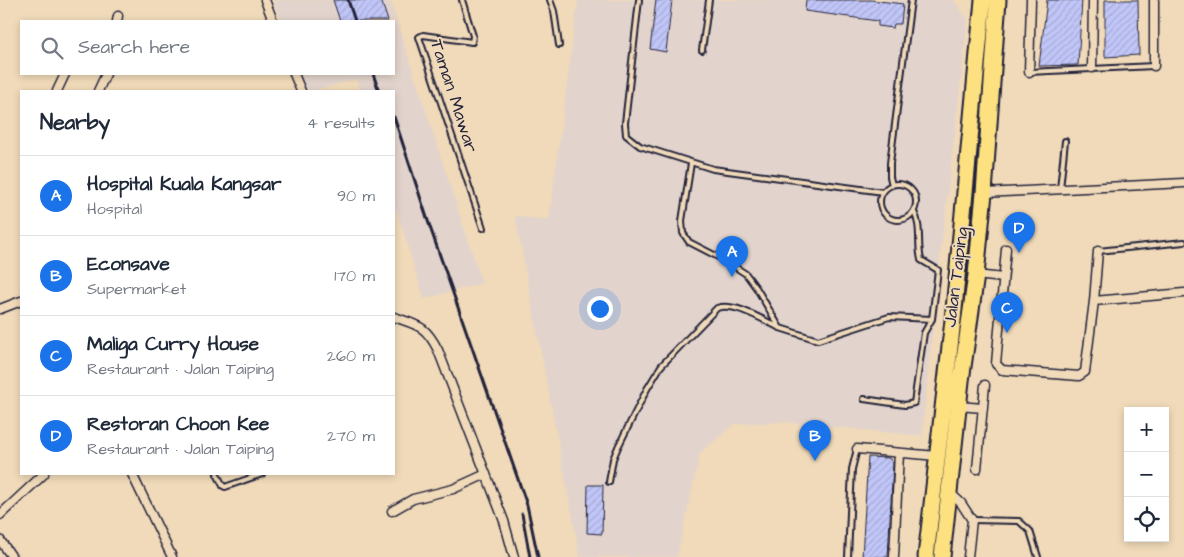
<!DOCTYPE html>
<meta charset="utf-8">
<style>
:root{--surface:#fff;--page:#f6f6f7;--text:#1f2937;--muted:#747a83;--line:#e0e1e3;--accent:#1a73e8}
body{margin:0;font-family:"Architects Daughter",sans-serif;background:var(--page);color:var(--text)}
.controls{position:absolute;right:15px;bottom:15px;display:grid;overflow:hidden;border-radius:0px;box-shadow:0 2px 8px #0003}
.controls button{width:45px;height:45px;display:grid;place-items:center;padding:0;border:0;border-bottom:1px solid var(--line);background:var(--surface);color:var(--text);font:25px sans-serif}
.you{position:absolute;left:599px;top:308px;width:18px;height:18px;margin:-12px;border:4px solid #fff;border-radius:50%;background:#1a73e8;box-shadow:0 0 0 8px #1a73e833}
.badge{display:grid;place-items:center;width:32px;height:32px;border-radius:50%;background:var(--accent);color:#fff;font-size:16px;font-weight:700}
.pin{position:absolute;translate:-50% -41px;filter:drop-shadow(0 1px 2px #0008)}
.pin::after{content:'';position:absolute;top:26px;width:18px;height:15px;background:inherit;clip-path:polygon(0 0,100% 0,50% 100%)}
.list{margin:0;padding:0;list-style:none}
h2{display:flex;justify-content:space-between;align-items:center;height:65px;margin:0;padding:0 20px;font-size:21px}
h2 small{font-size:16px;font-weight:400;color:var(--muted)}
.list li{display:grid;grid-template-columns:32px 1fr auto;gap:15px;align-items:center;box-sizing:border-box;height:80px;padding:0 20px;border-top:1px solid var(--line)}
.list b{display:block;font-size:19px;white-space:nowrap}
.list p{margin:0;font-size:16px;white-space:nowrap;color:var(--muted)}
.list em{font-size:16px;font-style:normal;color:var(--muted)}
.icon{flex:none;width:28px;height:28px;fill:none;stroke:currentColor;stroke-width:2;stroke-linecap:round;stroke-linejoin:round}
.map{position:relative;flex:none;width:1184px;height:557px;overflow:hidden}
.search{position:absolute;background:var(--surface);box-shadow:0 2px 8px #0003;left:20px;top:20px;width:375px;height:55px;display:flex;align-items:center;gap:12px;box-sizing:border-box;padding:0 18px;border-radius:0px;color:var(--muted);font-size:19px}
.panel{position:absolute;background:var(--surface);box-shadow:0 2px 8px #0003;left:20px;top:90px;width:375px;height:385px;border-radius:0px}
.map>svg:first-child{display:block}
</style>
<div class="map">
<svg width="1184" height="557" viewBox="0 0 1184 557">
<defs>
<pattern id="building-hatch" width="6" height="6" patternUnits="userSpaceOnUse" patternTransform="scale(1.25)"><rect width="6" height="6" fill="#c1c6f8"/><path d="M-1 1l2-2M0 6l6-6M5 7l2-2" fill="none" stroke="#a6aad6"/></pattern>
</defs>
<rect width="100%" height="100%" fill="#f0dab9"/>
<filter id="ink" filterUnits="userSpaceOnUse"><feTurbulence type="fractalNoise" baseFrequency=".02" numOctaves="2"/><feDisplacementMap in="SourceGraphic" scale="10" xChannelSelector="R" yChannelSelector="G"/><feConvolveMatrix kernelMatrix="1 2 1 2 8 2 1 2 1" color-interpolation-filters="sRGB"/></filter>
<g filter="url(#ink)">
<path fill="#e2d4cc" d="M273 0H390L482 283 424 299 394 202V91H360L356 79 312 91H304L298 74H394V21H281Z
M578 0H954L968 20 937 284 922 436 783 422 735 424 700 453 677 557H580L515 216 549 220Z"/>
<path fill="url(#building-hatch)" stroke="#22223b" d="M333 0H381L388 21H340Z
M656 0H672L666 52 650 49Z
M806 0H871L903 4 901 24H894L893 28 878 26V21L805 11Z
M1047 0H1082L1078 65 1039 66Z
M1105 0H1138L1139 55 1105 57Z
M868 457 889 458 893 463 888 557H862Z
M588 485H603L602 534 587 533Z"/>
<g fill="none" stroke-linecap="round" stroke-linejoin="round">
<defs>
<path id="lane" d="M462 0 473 36 472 42 423 35 419 37 483 228
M550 0 554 11 559 45
M639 0 625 123 626 135 640 146 713 169 883 192
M702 50 709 0
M1029 72 1154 66
M691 163 682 221 683 233 689 242 726 261 746 274 757 289 780 328 818 340 889 317 932 319
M880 202a18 18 0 1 1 36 0a18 18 0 1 1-36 0Z
M892 185 890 177V163L911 0
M1060 189 1065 141
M1098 251 1184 242
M864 399 905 405 914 403 924 333 932 319 938 270 921 260C917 244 922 227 914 212
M217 474 223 486 225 487 262 474
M609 482 613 459 618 447 647 389 661 366 717 308C735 302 763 320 780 328
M972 520 1019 521 1030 531 1038 557
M848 557 852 469 857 449"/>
<path id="street" d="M265 0 273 21
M117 21 118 16
M1154 66V0
M1092 68 1093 0
M1029 72 1031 0
M294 74 301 91
M57 91 65 74
M98 91 106 74
M984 193 1184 183
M1006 249 996 364 1002 370 1079 376 1085 372 1094 301 1098 251
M976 275 1003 278
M1094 301 1184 293
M0 309 21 301
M394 317C419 326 425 325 438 350L504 521 514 557
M958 406 983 408
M857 449 937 456
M977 469 985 385
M132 474 172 557
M949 492 961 503 972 520 968 557
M392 511 413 499 453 489 486 474
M0 515 44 474
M0 540 12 557
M894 557 899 453"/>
<path id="highway" d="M926 557 953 320 983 0
M942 557 961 381 976 275 984 193 998 0"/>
</defs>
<use href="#lane" stroke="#22223b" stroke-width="8"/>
<use href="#street" stroke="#22223b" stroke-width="11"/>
<use href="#highway" stroke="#22223b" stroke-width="19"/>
<use href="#lane" stroke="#f0dab9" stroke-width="4"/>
<use href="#street" stroke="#f0dab9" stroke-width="8"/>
<use href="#highway" stroke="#fde080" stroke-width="15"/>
<path stroke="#22223b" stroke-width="3" d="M348 0 355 21
M373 74 379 91
M394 117 430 227 527 505 538 557
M522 514 530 557"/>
</g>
</g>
<g text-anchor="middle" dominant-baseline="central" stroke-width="4" stroke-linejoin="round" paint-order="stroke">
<g font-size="18" fill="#22223b" stroke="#f0dab9">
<text transform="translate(454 96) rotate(72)">Taman Mawar</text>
<text transform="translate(956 277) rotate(-83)">Jalan Taiping</text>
</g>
</g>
</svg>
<div class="controls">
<button>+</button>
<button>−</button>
<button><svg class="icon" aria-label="locate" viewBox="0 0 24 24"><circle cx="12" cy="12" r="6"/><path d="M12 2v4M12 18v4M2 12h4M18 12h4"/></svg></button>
</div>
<div class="you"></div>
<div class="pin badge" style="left:732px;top:277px">A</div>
<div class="pin badge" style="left:815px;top:461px">B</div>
<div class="pin badge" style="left:1007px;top:333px">C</div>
<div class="pin badge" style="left:1019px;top:253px">D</div>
<div class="search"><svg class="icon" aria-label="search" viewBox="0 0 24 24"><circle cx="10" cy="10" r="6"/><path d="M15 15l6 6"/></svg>Search here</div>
<section class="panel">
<h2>Nearby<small>4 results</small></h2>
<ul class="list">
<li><span class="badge">A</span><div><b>Hospital Kuala Kangsar</b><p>Hospital</p></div><em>90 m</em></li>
<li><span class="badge">B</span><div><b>Econsave</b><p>Supermarket</p></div><em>170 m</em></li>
<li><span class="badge">C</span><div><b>Maliga Curry House</b><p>Restaurant · Jalan Taiping</p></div><em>260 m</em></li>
<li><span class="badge">D</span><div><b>Restoran Choon Kee</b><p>Restaurant · Jalan Taiping</p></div><em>270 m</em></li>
</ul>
</section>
</div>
